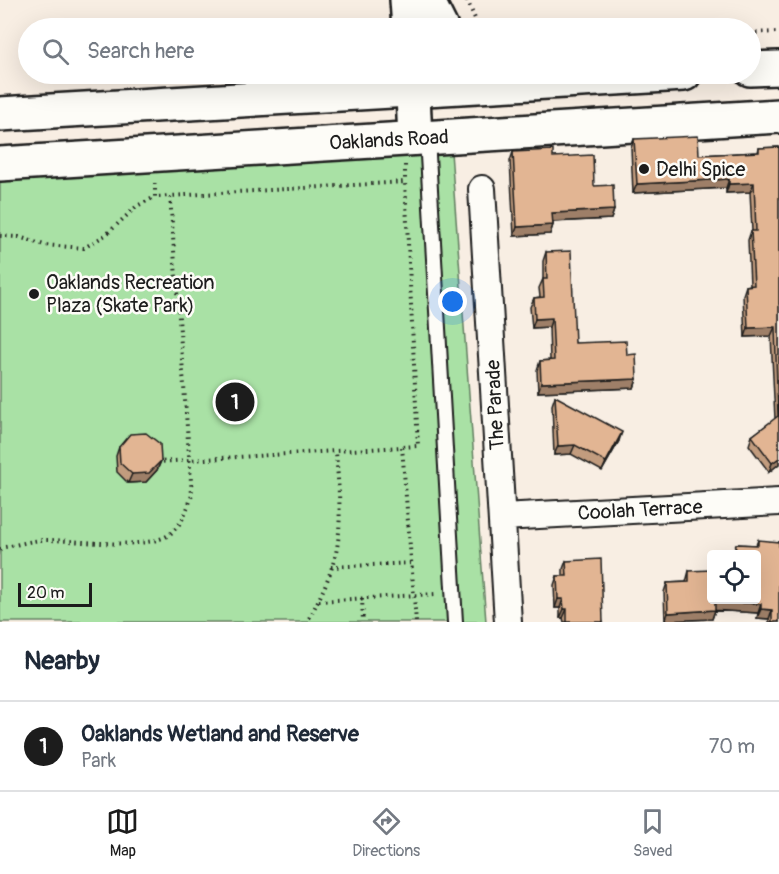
<!DOCTYPE html>
<style>
:root{--surface:#fff;--page:#f6f6f7;--text:#1f2937;--muted:#747a83;--line:#e0e1e3;--accent:#1c1c1c}
body{margin:0;font-family:Pangolin,sans-serif;background:var(--page);color:var(--text)}
.controls{position:absolute;right:18px;bottom:18px;display:grid;overflow:hidden;border-radius:6px;box-shadow:0 6px 24px #0002}
.controls button{width:54px;height:54px;display:grid;place-items:center;padding:0;border:0;border-bottom:2px solid var(--line);background:var(--surface);color:var(--text);font:30px sans-serif}
.scale{position:absolute;left:18px;bottom:15px;width:74px;box-sizing:border-box;padding-left:6px;border:3px solid #1c1c1c;border-top:0;font-size:16px;line-height:21px;white-space:nowrap;color:#1c1c1c;-webkit-text-stroke:4px #fdfcf7;paint-order:stroke}
.you{position:absolute;left:453px;top:302px;width:21px;height:21px;margin:-15px;border:4px solid #fff;border-radius:50%;background:#1a73e8;box-shadow:0 0 0 9px #1a73e833}
.badge{display:grid;place-items:center;width:39px;height:39px;border-radius:50%;background:var(--accent);color:#fff;font-size:20px;font-weight:700}
.pin{position:absolute;translate:-50% -50%;border:3px solid #fff;box-shadow:0 2px 6px #0006}
.list{margin:0;padding:0;list-style:none}
h2{display:flex;justify-content:space-between;align-items:center;height:78px;margin:0;padding:0 24px;font-size:26px}
h2 small{font-size:20px;font-weight:400;color:var(--muted)}
.list li{display:grid;grid-template-columns:39px 1fr auto;gap:18px;align-items:center;box-sizing:border-box;height:90px;padding:0 24px;border-top:2px solid var(--line)}
.list b{display:block;font-size:22px;white-space:nowrap}
.list p{margin:0;font-size:20px;white-space:nowrap;color:var(--muted)}
.list em{font-size:20px;font-style:normal;color:var(--muted)}
.icon{flex:none;width:33px;height:33px;fill:none;stroke:currentColor;stroke-width:2;stroke-linecap:round;stroke-linejoin:round}
.map{position:relative;flex:none;width:779px;height:622px;overflow:hidden}
.search{position:absolute;background:var(--surface);box-shadow:0 6px 24px #0002;left:18px;right:18px;top:18px;height:66px;display:flex;align-items:center;gap:15px;box-sizing:border-box;padding:0 21px;border-radius:33px;color:var(--muted);font-size:22px}
.sheet{height:168px;background:var(--surface)}
nav{display:flex;justify-content:space-around;align-items:center;box-sizing:border-box;height:84px;border-top:2px solid var(--line);background:var(--surface);font-size:16px;color:var(--muted)}
nav a{display:grid;justify-items:center;gap:3px}
nav .on{color:var(--accent)}
.map>svg:first-child{display:block}
</style>
<div class="map">
<svg width="779" height="622" viewBox="0 0 779 622">
<rect width="100%" height="100%" fill="#f8eee3"/>
<filter id="ink" filterUnits="userSpaceOnUse"><feTurbulence type="fractalNoise" baseFrequency=".0167" numOctaves="2"/><feDisplacementMap in="SourceGraphic" scale="12" xChannelSelector="R" yChannelSelector="G"/><feConvolveMatrix kernelMatrix="1 2 1 2 8 2 1 2 1" color-interpolation-filters="sRGB"/></filter>
<g filter="url(#ink)">
<path fill="#a9e1a5" stroke="#627e60" stroke-width="1.5" d="M451 152 486 622H0V181Z"/>
<g fill="none" stroke-linecap="round" stroke-linejoin="round">
<defs>
<path id="service" d="M427 138 455 622"/>
<path id="minor" d="M482 189 508 622
M502 517 779 502"/>
<path id="tertiary" d="M407 0 409 28
M412 74 415 138"/>
<path id="secondary" d="M427 0 441 28
M750 69 779 68
M0 114 684 74
M0 164 779 116"/>
</defs>
<use href="#service" stroke="#1c1c1c" stroke-width="18"/>
<use href="#minor" stroke="#1c1c1c" stroke-width="30"/>
<use href="#tertiary" stroke="#1c1c1c" stroke-width="38"/>
<use href="#secondary" stroke="#1c1c1c" stroke-width="38"/>
<path stroke="#1c1c1c" stroke-width="4" stroke-dasharray="1.5 4.5" stroke-linecap="butt" d="M467 0 479 28
M750 33 779 32
M405 165V182
M155 183V197L170 196
M0 236 19 237 44 245 84 248 107 234 137 206 155 197
M402 447 416 622
M157 462 336 451
M0 550 5 547C17 545 29 541 42 540 72 539 146 552 170 534 183 523 187 510 192 495L170 196 405 182 418 446 336 451C338 484 343 521 336 553 330 578 319 600 307 622
M331 567 412 563
M362 598 363 622
M319 601 435 594"/>
<use href="#service" stroke="#fdfcf7" stroke-width="14"/>
<use href="#minor" stroke="#fdfcf7" stroke-width="26"/>
<use href="#tertiary" stroke="#fdfcf7" stroke-width="33"/>
<use href="#secondary" stroke="#fdfcf7" stroke-width="33"/>
</g>
<path fill="#c29c7e" stroke="#1c1c1c" stroke-width="1.5" d="M634 139 699 155 758 152 759 148 779 147V464L769 472 749 445 752 436 775 419 771 336 745 337 743 295 746 286 750 285 748 240 751 231H752L750 192 726 193V188L633 193 631 148Z
M513 152 553 157 594 186 614 210 611 219 553 222V225L550 234 514 236 510 161Z
M546 252 575 343 627 355 637 379 634 388 538 392 537 370 540 361 550 360 549 327 532 328 530 307 534 298 540 297 539 288 543 279V261Z
M555 396 619 441 602 471 571 454 554 455 552 405Z
M119 447 161 461 157 470 146 482 128 483 117 472 116 456Z
M758 540 779 622H769V619L757 618 758 613 715 610 712 619 665 621 664 592 667 583 686 582 689 571 711 600 756 555H733L736 544 756 545Z
M566 561 603 622H564L563 618H560V608H555L554 585 557 576H563V569Z"/>
<path fill="#9e7f67" stroke="#1c1c1c" stroke-width="1.5" d="M729 179 726 188 633 193 637 184Z
M754 183 750 192 726 193 729 184Z
M614 210 611 219 549 222 552 213Z
M553 225 550 234 514 236 517 227Z
M552 318 549 327 532 328 535 319Z
M775 327 771 336 745 337 748 328Z
M637 379 634 388 538 392 541 383Z
M622 432 619 441 602 471 606 462Z
M575 445 571 454 554 455 558 446Z
M779 458V464L769 472 772 463Z
M161 461 157 470 146 482 128 483 132 474Z
M558 599H563L560 608H555Z
M715 601 761 604 758 613 711 610Z
M564 609H567L563 618H560Z
M761 609 772 610 769 619 757 618Z
M715 610 712 619 665 621 668 613Z"/>
<path fill="#e2b593" stroke="#1c1c1c" stroke-width="1.5" d="M698 136 699 155 759 152V148L779 147V458L772 463 752 436 778 416 775 327 748 328 746 286 754 285 751 231H756L754 183 729 184V179L637 184 634 139Z
M553 150V157L593 155 594 186 613 185 614 210 552 213 553 225 517 227 513 152Z
M571 251 575 343 626 341 627 355 636 354 637 379 541 383 540 361 554 360 552 318 535 319 534 298 544 297 543 279H547L546 252Z
M555 396 622 432 606 462 575 445 558 446Z
M146 433 160 444 161 461 149 473 132 474 120 463 119 447 130 434Z
M758 540 779 542V622H772V610L761 609V604L715 601V610L668 613 667 583 689 582V571L711 570V600H756V555H735L736 544 758 545Z
M601 559 603 622H567V609H564L563 599H558L557 576H567L566 561Z"/>
</g>
<g fill="#1c1c1c" stroke="#fdfcf7" stroke-width="2">
<circle cx="644" cy="169" r="6"/>
<circle cx="34" cy="294" r="6"/>
</g>
<g text-anchor="middle" dominant-baseline="central" stroke-width="5" stroke-linejoin="round" paint-order="stroke">
<g font-size="20" fill="#1c1c1c" stroke="#fdfcf7">
<text transform="translate(389 140) rotate(-3)">Oaklands Road</text>
<text transform="translate(495 405) rotate(-93)">The Parade</text>
<text transform="translate(640 510) rotate(-3)">Coolah Terrace</text>
</g>
<g font-size="20" fill="#1c1c1c" stroke="#fdfcf7" text-anchor="start">
<text x="656" y="169">Delhi Spice</text>
<text x="46" y="282">Oaklands Recreation<tspan x="46" dy="23">Plaza (Skate Park)</tspan></text>
</g>
</g>
</svg>
<div class="controls">
<button><svg class="icon" aria-label="locate" viewBox="0 0 24 24"><circle cx="12" cy="12" r="6"/><path d="M12 2v4M12 18v4M2 12h4M18 12h4"/></svg></button>
</div>
<div class="scale">20 m</div>
<div class="you"></div>
<div class="pin badge" style="left:235px;top:402px">1</div>
<div class="search"><svg class="icon" aria-label="search" viewBox="0 0 24 24"><circle cx="10" cy="10" r="6"/><path d="M15 15l6 6"/></svg>Search here</div>
</div>
<section class="sheet">
<h2>Nearby<small></small></h2>
<ul class="list">
<li><span class="badge">1</span><div><b>Oaklands Wetland and Reserve</b><p>Park</p></div><em>70 m</em></li>
</ul>
</section>
<nav>
<a class="on"><svg class="icon" aria-label="map" viewBox="0 0 24 24"><path d="M3 6l6-2 6 2 6-2v14l-6 2-6-2-6 2zM9 4v14M15 6v14"/></svg>Map</a>
<a><svg class="icon" aria-label="directions" viewBox="0 0 24 24"><path d="M12 3l9 9-9 9-9-9zM9 14v-3h6M13 9l2 2-2 2"/></svg>Directions</a>
<a><svg class="icon" aria-label="saved" viewBox="0 0 24 24"><path d="M7 4h10v16l-5-4-5 4z"/></svg>Saved</a>
</nav>
